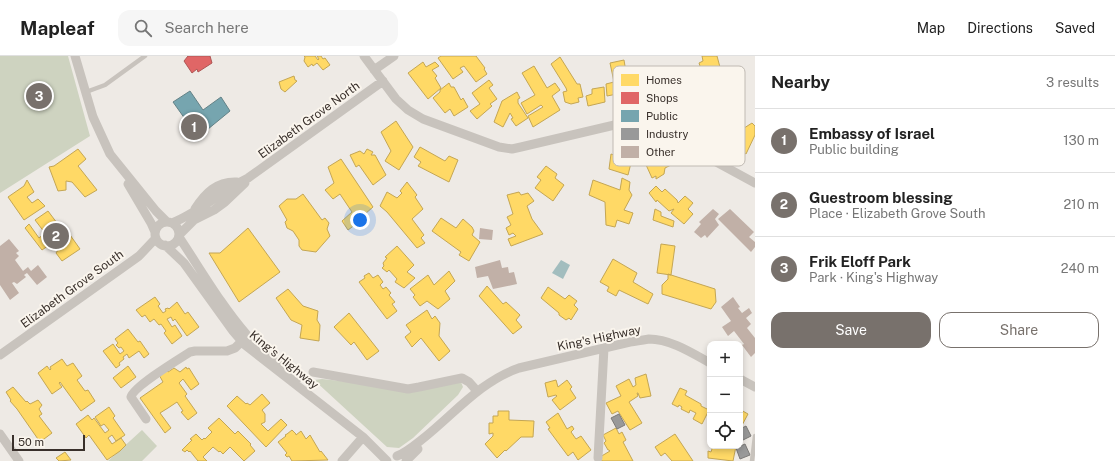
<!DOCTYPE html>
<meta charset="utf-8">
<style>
:root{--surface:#fff;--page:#f6f6f6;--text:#222;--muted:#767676;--line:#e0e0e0;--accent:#78716c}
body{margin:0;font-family:"Public Sans",sans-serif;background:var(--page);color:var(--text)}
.controls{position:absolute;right:12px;bottom:12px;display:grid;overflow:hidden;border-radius:8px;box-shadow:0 2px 6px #0003}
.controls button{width:36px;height:36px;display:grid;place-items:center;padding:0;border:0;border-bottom:1px solid var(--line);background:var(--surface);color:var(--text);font:20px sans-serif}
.scale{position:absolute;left:12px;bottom:10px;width:73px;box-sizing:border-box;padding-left:4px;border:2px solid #39302b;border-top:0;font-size:11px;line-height:14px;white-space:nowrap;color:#39302b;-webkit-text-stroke:3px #faf5ed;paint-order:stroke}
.you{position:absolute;left:360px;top:164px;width:14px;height:14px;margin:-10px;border:3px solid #fff;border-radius:50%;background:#1a73e8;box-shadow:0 0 0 6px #1a73e833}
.badge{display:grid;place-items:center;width:26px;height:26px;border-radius:50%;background:var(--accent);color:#fff;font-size:13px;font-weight:700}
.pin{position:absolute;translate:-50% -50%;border:2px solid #fff;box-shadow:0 1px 4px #0006}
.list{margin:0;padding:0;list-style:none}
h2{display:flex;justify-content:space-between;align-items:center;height:52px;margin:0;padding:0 16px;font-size:17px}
h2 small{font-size:13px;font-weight:400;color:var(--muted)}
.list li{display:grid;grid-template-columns:26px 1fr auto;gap:12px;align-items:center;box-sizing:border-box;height:64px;padding:0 16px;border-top:1px solid var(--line)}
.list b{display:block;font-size:15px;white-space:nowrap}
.list p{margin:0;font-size:13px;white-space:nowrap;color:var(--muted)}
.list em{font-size:13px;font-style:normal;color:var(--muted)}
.actions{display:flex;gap:8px;padding:12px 16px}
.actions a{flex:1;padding:9px 0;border:1px solid var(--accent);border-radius:12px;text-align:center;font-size:14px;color:var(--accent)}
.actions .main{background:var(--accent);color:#fff}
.icon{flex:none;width:22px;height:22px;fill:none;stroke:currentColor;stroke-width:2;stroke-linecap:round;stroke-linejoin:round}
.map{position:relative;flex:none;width:755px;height:405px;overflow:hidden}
header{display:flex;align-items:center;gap:24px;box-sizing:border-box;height:56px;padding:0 20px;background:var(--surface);border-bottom:1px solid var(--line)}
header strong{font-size:19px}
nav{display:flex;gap:22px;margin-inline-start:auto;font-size:14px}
.search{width:280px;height:36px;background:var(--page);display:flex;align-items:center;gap:10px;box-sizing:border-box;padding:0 14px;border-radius:12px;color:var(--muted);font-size:15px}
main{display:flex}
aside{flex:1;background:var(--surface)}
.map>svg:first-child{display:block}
</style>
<header>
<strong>Mapleaf</strong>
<div class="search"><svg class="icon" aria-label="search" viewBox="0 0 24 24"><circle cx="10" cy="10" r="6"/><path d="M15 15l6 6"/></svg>Search here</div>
<nav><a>Map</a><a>Directions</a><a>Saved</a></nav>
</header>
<main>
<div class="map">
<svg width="755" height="405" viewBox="0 0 755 405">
<rect width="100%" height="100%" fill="#eeeae5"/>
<path fill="#ced3c0" d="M0 0H68L90 80 0 137Z
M322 323 358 327 398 334 461 326 463 331 458 339 413 382 399 392 387 391 314 324Z
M142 374 157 390 142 405H108Z"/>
<path fill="#a2bdbe" d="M561 204 570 209 563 223 552 217Z"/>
<path fill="#ffd966" stroke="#c4a654" d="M304 0H315L318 4 319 3 317 0H321L323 3 325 2 330 9 323 14 317 7 313 10 312 8 308 11 304 5 305 1Z
M441 0H476L485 12 484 13 487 18 476 26 464 10 460 12 463 16 453 23 438 2Z
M702 0H717L721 15 724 14 729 29 708 35 699 7 703 5Z
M560 1 577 28H580L583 41 578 42 579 46 571 48 565 46 563 36 567 35 566 32 551 8Z
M624 4 630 40 622 42 617 38 607 40 606 28 614 26 610 7Z
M423 6 426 11 435 6 439 10 432 14 437 20 435 22 441 32 428 43 408 17Z
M534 10 547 32 555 27 560 34 552 40 560 54 533 71 528 60 543 51 541 49 527 58 521 47 535 39 522 17Z
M294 20 295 24 297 25 285 36 281 33 279 26Z
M489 24 493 29 489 32 497 43 490 48 492 50 477 63 470 55 480 48 472 37Z
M449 27 451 31H454L461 44 463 42 468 51 454 60 450 53 445 57 433 42 440 36V34Z
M604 31 605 46 588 50 586 40 592 38V33Z
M517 36 520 42 518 43V47L528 62 516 70 511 63 513 62 510 57 503 71 494 66 502 45Z
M697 50 741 74 752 67 755 70V79L746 98 705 70 701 80 685 68Z
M396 65 413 91 399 114 385 105 391 95 381 76Z
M654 88 656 94 661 92 665 101 672 99 677 106 665 112 664 118 656 123V120L652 122 642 100 646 97 645 93Z
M617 89 628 92 633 99 628 119 609 113 611 98 614 99Z
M420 91 445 105 449 100 458 104 449 126 418 110 421 106 414 101Z
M78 93 86 103 78 110 97 134 85 141 72 126 66 125V134L58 135 49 111 54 110Z
M367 93 373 96 371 99H375L386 119 373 129 359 109 356 111 350 99 360 95 364 98Z
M341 103 373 151 365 158 368 162 362 167 360 165 348 174 342 165 352 156 340 138 333 143 325 134 334 127 328 111Z
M546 110 557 118 555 122 564 129 553 145 535 132 541 124 537 121Z
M622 122 630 126 629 134 632 139 624 154 633 157 629 168 617 164 615 171 606 169 605 146 589 139 593 124 620 134Z
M27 124 34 136 27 141 32 147 38 143 45 150 24 164 8 141 24 130Z
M407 126 417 139 415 141 423 153 412 163 424 179 421 182 425 187 417 192 387 156 380 150 387 136 397 142 402 137 400 135Z
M656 130 662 136 665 133 677 144 678 147 685 140 693 147 688 153 693 158 684 168 671 157 674 153 669 155 657 144 656 146 649 137Z
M519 136 521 139 528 137 534 145 527 150 532 163 543 178 511 190 508 183 516 180 513 177 509 179 506 172 511 169 507 161 513 158 507 139Z
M303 138 322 164 325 162 329 167 327 173 330 180 316 196 302 194 299 190V184L293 175 287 172 285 166 287 164 279 150 287 143H296Z
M655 153 661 156V160L674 165 673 171 653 164Z
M48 155 60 171 63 169 80 193 62 205 56 197 58 194 52 187 42 194 25 172 29 168 39 182 45 177 35 164Z
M441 162 456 172 463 163 472 171 474 175 472 179 480 186 469 205 459 199 461 196 432 175Z
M248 172 280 216 239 246 209 197H220Z
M661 188 675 190 671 219 657 217Z
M397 190 414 209 407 216 415 222 404 232 395 226 397 223 389 214 387 216 382 212 384 210 383 207 387 202 385 201Z
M613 203 637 217 633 226 653 238 648 248 619 234 616 240 607 235 609 231 600 226Z
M449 215 455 225 445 235 450 243 438 253 427 245 420 250 413 241 415 239 410 233 428 219 434 229Z
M369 217 373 222 378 219 383 226 380 229 383 233 386 231 391 237 389 239 395 246 392 248 397 255 387 263 359 226 365 222 364 220Z
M668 218 715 233 716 246 711 253 662 238V229L668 223Z
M487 230 503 248 506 246 520 259 516 264 522 271 513 278 479 240Z
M548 231 565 243 569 239 577 245 574 249 578 253 571 264 569 262 566 264 559 259V257L541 242Z
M288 233 303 250 318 255 317 264 320 269 319 285 300 282 302 269 291 264 276 242Z
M155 241 160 248 158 250 163 257 166 255 165 253 168 252 169 253 177 246 185 258 188 256 199 271 187 280 175 263 173 265 171 261 167 263 172 271 175 269 182 280 172 288 164 277 166 275 161 268 159 269 154 263 150 266 145 259 142 261 136 254Z
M427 254 432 263 435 260 440 267 439 280 450 295 439 305 421 282 412 291 405 281 411 276 406 269Z
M349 257 379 295 367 304 354 286 351 289 334 271Z
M128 273 138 286 140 285 149 298 144 302 139 295 129 302 127 298 123 301 124 303 119 307 120 309 116 312 103 295 113 288 120 298 124 295 121 291 119 292 116 289 118 287 115 283Z
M62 303 67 310 73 307 82 320 77 324 85 335 88 334 95 345 81 355 60 326 59 327 62 331 52 338 38 317 47 310 50 314 51 313 50 311Z
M128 310 136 321 121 332 113 322Z
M186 311 187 313 189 312 199 328 191 334 183 323 179 327 187 338 185 340 197 357 188 364 181 356 183 355 177 346 168 352 160 357 171 372 165 377 140 342 163 326 158 317 165 313 168 316 174 312 180 316Z
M646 318 651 340 640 342 638 337H637L638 340 629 346 642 367 630 374 618 355 612 358 606 347 621 340 616 330 629 323 633 331 636 329 635 322Z
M556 324 558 331 567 324 572 331 570 333 576 342 560 354 552 344 557 340 556 339 548 341 545 327Z
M13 331 26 346 27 345 30 348 38 344 42 349 39 353 42 358 39 360 52 377 40 386 17 353 10 345 11 344 6 336Z
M680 332 687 335 685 339 701 348V350L709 354 702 368 693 363 696 357 690 354 689 357 681 353 682 351 679 349 678 351 672 348Z
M262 338 270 347 262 354 265 358V366L261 368 268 375 281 363 287 369 266 391 227 350 237 340 246 348 247 347 250 349Z
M109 351 115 360 113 362 125 379 116 385 112 379 108 382 112 388 121 382 126 389 120 395 107 404 89 379 86 382 76 368 88 359 92 364 94 362 105 377 109 374 104 368 101 370 95 361Z
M741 354 748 358 740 373V355Z
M498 355H509V364L534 365 533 381H521L506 395 505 394 497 402 485 388 493 380V377L489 378V367H493V360H498Z
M558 357 567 373 572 370 574 373 571 376 576 383 581 380 591 394 578 404 573 396 568 400 548 373 550 372 546 366Z
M219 362 235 378 238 375 251 388 250 389 255 395 244 405 230 391 223 398 220 395 219 396 213 391 203 401 207 405H198L190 395 189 396 187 394 185 396 182 394 192 384 190 383 196 378 202 384 204 382 205 383 212 376 208 372Z
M616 372 619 378 622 376 626 384 623 386 633 405H602L600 401 610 395 609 394H608L604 387 606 385 603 379Z
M292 374 296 378V379L301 375 306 383 310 379 320 396 321 395 328 404 292 405 289 400 287 401 285 399 287 397 278 386 286 380 285 379 287 378Z
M675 378 693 405H672L665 397 661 400 655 391Z
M713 390H736L733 405 708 402V395L711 396Z
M65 396 71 404 59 405 56 402Z"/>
<path fill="#e06666" stroke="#ae5654" d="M188 0H210L212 7 198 16 197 13 192 17 184 5Z"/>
<path fill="#76a5af" stroke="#648287" d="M190 35 203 54 221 41 230 55 202 78 195 77 173 46Z"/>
<path fill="#999" stroke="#7c7a78" d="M619 358 625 369 617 373 611 362Z
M746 370 751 380 741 385 740 373Z
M745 388 750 399 740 403 736 392Z"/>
<path fill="#c1b0a7" d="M713 153 719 158 715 163 719 169 707 182 705 179 701 182 694 176 701 168 699 166Z
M730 153 754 176 749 181 755 186V191L751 196 718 163Z
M480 172 493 174 492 184 479 183Z
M9 183 19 195 16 197 19 200 15 204 23 215 28 211 31 215 38 209 47 221 37 229 27 217 24 219 26 221 17 228 14 226 12 227 19 237 10 244 0 229V190Z
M500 204 502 212 508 211 509 217 514 216 517 228 493 233 488 220 477 222 475 211Z
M733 241 740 251 738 252 742 257 749 252 752 257 746 262 751 268 747 272 755 282V297L751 301 742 289 744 288 734 275 728 280 722 271 731 265 721 251Z"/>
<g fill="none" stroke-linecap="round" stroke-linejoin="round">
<path stroke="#c8c3bd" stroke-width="4.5" d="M86 36 105 29 145 0
M752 405 755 380"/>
<path stroke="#c8c3bd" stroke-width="9" d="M75 0 93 61 110 98 156 155 167 166
M364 0 396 43 408 54 423 63 499 91 512 93 521 91 623 67H641L652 71 755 127
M374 14 394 0
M128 128 151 167 155 176
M195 153C205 137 217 125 237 126
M155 178a12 12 0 1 1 24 0a12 12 0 1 1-24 0Z
M172 167C200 156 221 135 248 122L383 25
M179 179 194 164 214 154 225 146 245 127
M179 181C201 214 221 249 247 279 261 296 280 309 297 323
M165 189 184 207 233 275 245 289 363 381 387 405
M0 299 139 200 156 182
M313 316 408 333 419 331 462 322 469 326 477 335
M740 323 755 331
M146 363 131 341C133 331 179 303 190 296L195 295H227L235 292 245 282
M0 378 19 405
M397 400C407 396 416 388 425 381 455 357 481 325 519 312L630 286C637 285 643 284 649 283 670 283 692 297 710 307
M598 402 604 292
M342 405 363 381
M406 405 418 393"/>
</g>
<g text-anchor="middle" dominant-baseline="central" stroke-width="4" stroke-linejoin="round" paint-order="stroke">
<g font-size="12" fill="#39302b" stroke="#faf5ed">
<text transform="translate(309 64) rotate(-36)">Elizabeth Grove North</text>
<text transform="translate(72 233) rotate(-36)">Elizabeth Grove South</text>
<text transform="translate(599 282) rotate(-12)">King's Highway</text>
<text transform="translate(284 304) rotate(39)">King's Highway</text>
</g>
</g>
<rect x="613" y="10" width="132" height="100" rx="6" fill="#faf5ed" stroke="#c0bab3" stroke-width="1"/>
<rect x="621" y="18" width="18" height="12" fill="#ffd966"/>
<rect x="621" y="36" width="18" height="12" fill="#e06666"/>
<rect x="621" y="54" width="18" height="12" fill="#76a5af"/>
<rect x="621" y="72" width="18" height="12" fill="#999"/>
<rect x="621" y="90" width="18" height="12" fill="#c1b0a7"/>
<g font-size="11" fill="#39302b">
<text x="646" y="28">Homes</text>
<text x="646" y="46">Shops</text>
<text x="646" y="64">Public</text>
<text x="646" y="82">Industry</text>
<text x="646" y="100">Other</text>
</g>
</svg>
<div class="controls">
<button>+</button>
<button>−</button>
<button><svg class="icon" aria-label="locate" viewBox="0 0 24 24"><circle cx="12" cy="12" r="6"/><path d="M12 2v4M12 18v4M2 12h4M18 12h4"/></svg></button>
</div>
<div class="scale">50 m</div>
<div class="you"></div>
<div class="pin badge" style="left:194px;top:71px">1</div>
<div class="pin badge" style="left:56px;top:180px">2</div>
<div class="pin badge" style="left:39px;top:40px">3</div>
</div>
<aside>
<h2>Nearby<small>3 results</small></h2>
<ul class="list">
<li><span class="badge">1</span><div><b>Embassy of Israel</b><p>Public building</p></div><em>130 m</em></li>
<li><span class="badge">2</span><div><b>Guestroom blessing</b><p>Place · Elizabeth Grove South</p></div><em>210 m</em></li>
<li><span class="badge">3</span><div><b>Frik Eloff Park</b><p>Park · King's Highway</p></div><em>240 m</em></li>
</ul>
<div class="actions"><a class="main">Save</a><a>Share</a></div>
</aside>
</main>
